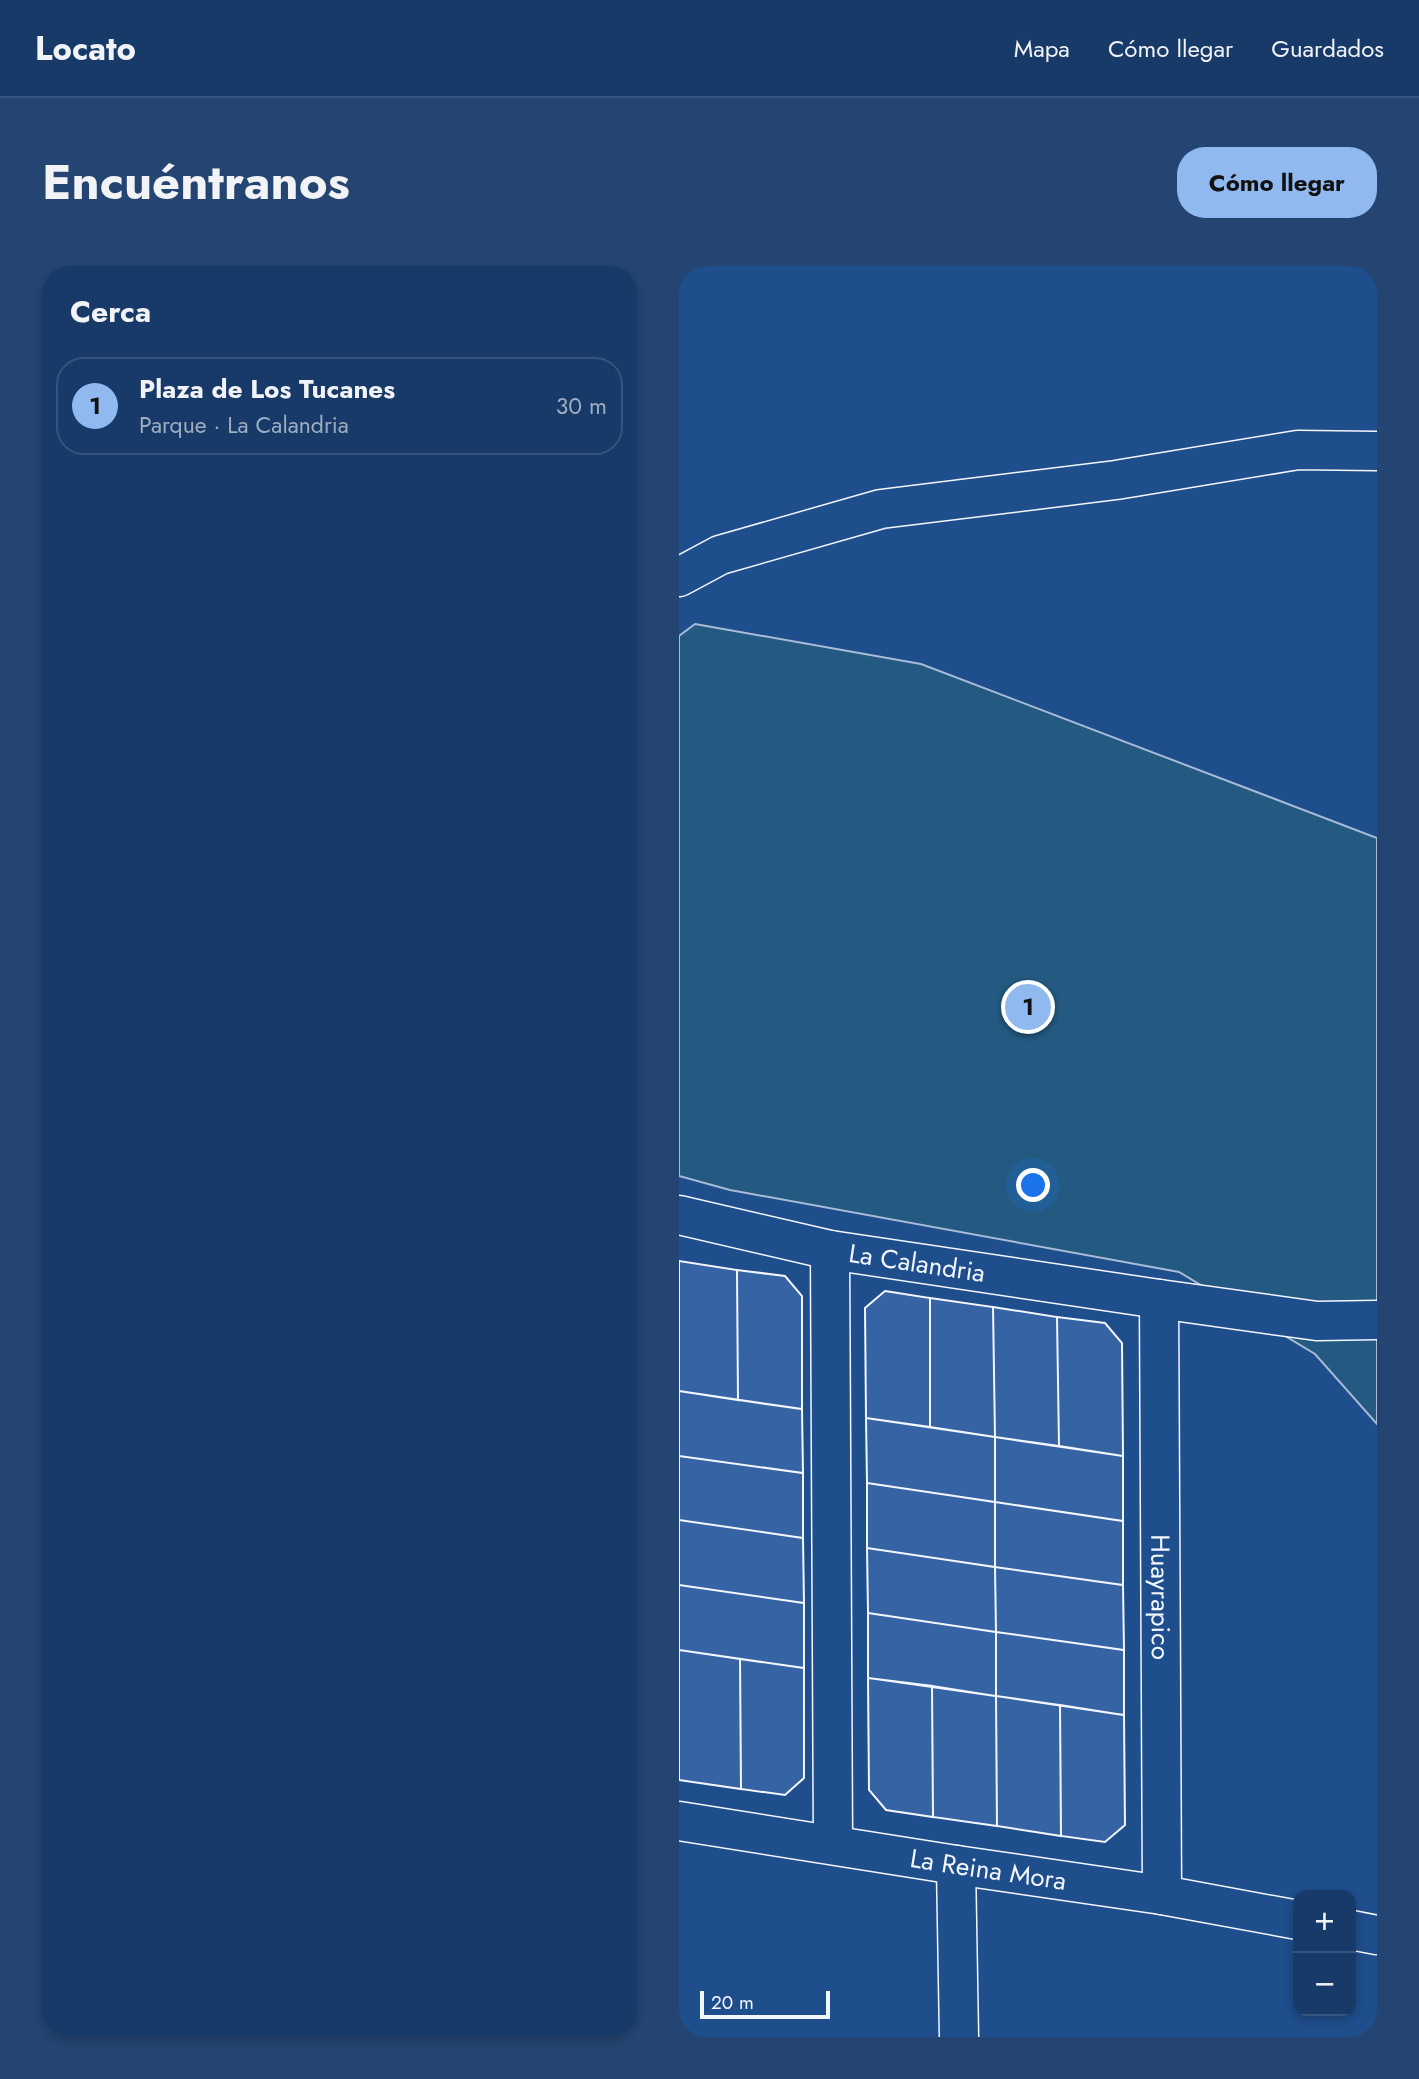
<!DOCTYPE html>
<html lang="es">
<meta charset="utf-8">
<style>
:root{--surface:#173a69;--page:#244571;--text:#f1f3f6;--muted:#9eadc0;--line:#36547d;--accent:#90b9f0}
body{margin:0;font-family:Jost,sans-serif;background:var(--page);color:var(--text)}
.controls{position:absolute;right:21px;bottom:21px;display:grid;overflow:hidden;border-radius:14px;box-shadow:0 4px 10px #0003}
.controls button{width:63px;height:63px;display:grid;place-items:center;padding:0;border:0;border-bottom:2px solid var(--line);background:var(--surface);color:var(--text);font:35px sans-serif}
.scale{position:absolute;left:21px;bottom:18px;width:130px;box-sizing:border-box;padding-left:7px;border:4px solid #f2f6ff;border-top:0;font-size:19px;line-height:24px;white-space:nowrap;color:#f2f6ff;-webkit-text-stroke:5px #1f4e8c;paint-order:stroke}
.you{position:absolute;left:355px;top:920px;width:24px;height:24px;margin:-18px;border:5px solid #fff;border-radius:50%;background:#1a73e8;box-shadow:0 0 0 10px #1a73e833}
.badge{display:grid;place-items:center;width:46px;height:46px;border-radius:50%;background:var(--accent);color:#111;font-size:23px;font-weight:700}
.pin{position:absolute;translate:-50% -50%;border:4px solid #fff;box-shadow:0 2px 7px #0006}
.list{margin:0;padding:0;list-style:none}
h2{display:flex;justify-content:space-between;align-items:center;height:91px;margin:0;padding:0 28px;font-size:30px}
h2 small{font-size:23px;font-weight:400;color:var(--muted)}
.list li{display:grid;grid-template-columns:46px 1fr auto;gap:21px;align-items:center;box-sizing:border-box;height:98px;margin:0 14px 14px;padding:0 14px;border:2px solid var(--line);border-radius:28px}
.list b{display:block;font-size:26px;white-space:nowrap}
.list p{margin:0;font-size:23px;white-space:nowrap;color:var(--muted)}
.list em{font-size:23px;font-style:normal;color:var(--muted)}
.map{position:relative;flex:none;width:698px;height:1771px;overflow:hidden;border-radius:28px}
header{display:flex;align-items:center;gap:42px;box-sizing:border-box;height:98px;padding:0 35px;background:var(--surface);border-bottom:2px solid var(--line)}
header strong{font-size:33px}
nav{display:flex;gap:38px;margin-inline-start:auto;font-size:24px}
.intro{display:flex;align-items:center;justify-content:space-between;box-sizing:border-box;height:168px;padding:0 42px}
h1{margin:0;font-size:49px}
.button{padding:18px 32px;border-radius:28px;background:var(--accent);color:#111;font-size:24px;font-weight:700}
main{display:flex;gap:42px;padding:0 42px}
aside{flex:1;background:var(--surface);border-radius:28px;box-shadow:0 4px 10px #0003}
.map>svg:first-child{display:block}
</style>
<header>
<strong>Locato</strong>
<nav><a>Mapa</a><a>Cómo llegar</a><a>Guardados</a></nav>
</header>
<div class="intro"><h1>Encuéntranos</h1><a class="button">Cómo llegar</a></div>
<main>
<aside>
<h2>Cerca<small></small></h2>
<ul class="list">
<li><span class="badge">1</span><div><b>Plaza de Los Tucanes</b><p>Parque · La Calandria</p></div><em>30 m</em></li>
</ul>
</aside>
<div class="map">
<svg width="698" height="1771" viewBox="0 0 698 1771">
<rect width="100%" height="100%" fill="#1f4e8c"/>
<path fill="#245a82" stroke="#a8bbd7" stroke-width="2" d="M16 358 242 398 698 572V1158L636 1088 500 1006 51 924 0 910V370Z"/>
<path fill="#3563a3" stroke="#f2f6ff" stroke-width="2" d="M0 995 58 1004 59 1134 0 1125Z
M58 1004 106 1010 123 1030V1143L59 1134Z
M206 1025 251 1032V1161L187 1152 186 1042Z
M251 1032 314 1041 316 1171 251 1161Z
M314 1041 378 1051 380 1180 316 1171Z
M378 1051 426 1057 443 1077 444 1190 380 1180Z
M0 1125 123 1143 124 1207 0 1190Z
M187 1152 316 1171V1236L188 1217Z
M316 1171 444 1190V1255L316 1236Z
M0 1190 124 1207V1272L0 1254Z
M188 1217 316 1236V1301L188 1282Z
M316 1236 444 1255V1319L316 1301Z
M0 1254 124 1272 125 1337 0 1319Z
M188 1282 316 1301 317 1366 189 1347Z
M316 1301 444 1319 445 1384 317 1366Z
M0 1319 125 1337V1402L0 1384Z
M189 1347 317 1366V1430L189 1412Z
M317 1366 445 1384V1449L317 1430Z
M0 1384 61 1393 62 1523 0 1514Z
M61 1393 125 1402V1512L106 1529 62 1523Z
M189 1412 253 1420 254 1551 207 1544 190 1524Z
M253 1420 317 1430 318 1560 254 1551Z
M317 1430 381 1439 382 1570 318 1560Z
M381 1439 445 1449 446 1559 426 1576 382 1570Z"/>
<g fill="none" stroke-linecap="round" stroke-linejoin="round">
<defs>
<g id="street">
<path d="M0 311 41 289 202 243 437 214 619 184 698 185"/>
<path id="s1" d="M0 949 151 984 480 1033 638 1055 698 1054"/>
<path d="M151 984 154 1578"/>
<path id="s2" d="M480 1033 483 1629"/>
<path id="s3" d="M0 1555 277 1599 483 1629 619 1654"/>
<path d="M277 1599 280 1771"/>
<path d="M672 1664 698 1669"/>
</g>
</defs>
<use href="#street" stroke="#f2f6ff" stroke-width="41"/>
<use href="#street" stroke="#1f4e8c" stroke-width="38"/>
</g>
<g text-anchor="middle" dominant-baseline="central" stroke-width="5" stroke-linejoin="round" paint-order="stroke">
<g font-size="26" fill="#f2f6ff" stroke="#1f4e8c">
<text stroke="none"><textPath href="#s1" startOffset="243">La Calandria</textPath></text>
<text stroke="none"><textPath href="#s2" startOffset="298">Huayrapico</textPath></text>
<text stroke="none"><textPath href="#s3" startOffset="313">La Reina Mora</textPath></text>
</g>
</g>
</svg>
<div class="controls">
<button>+</button>
<button>−</button>
</div>
<div class="scale">20 m</div>
<div class="you"></div>
<div class="pin badge" style="left:349px;top:741px">1</div>
</div>
</main>
